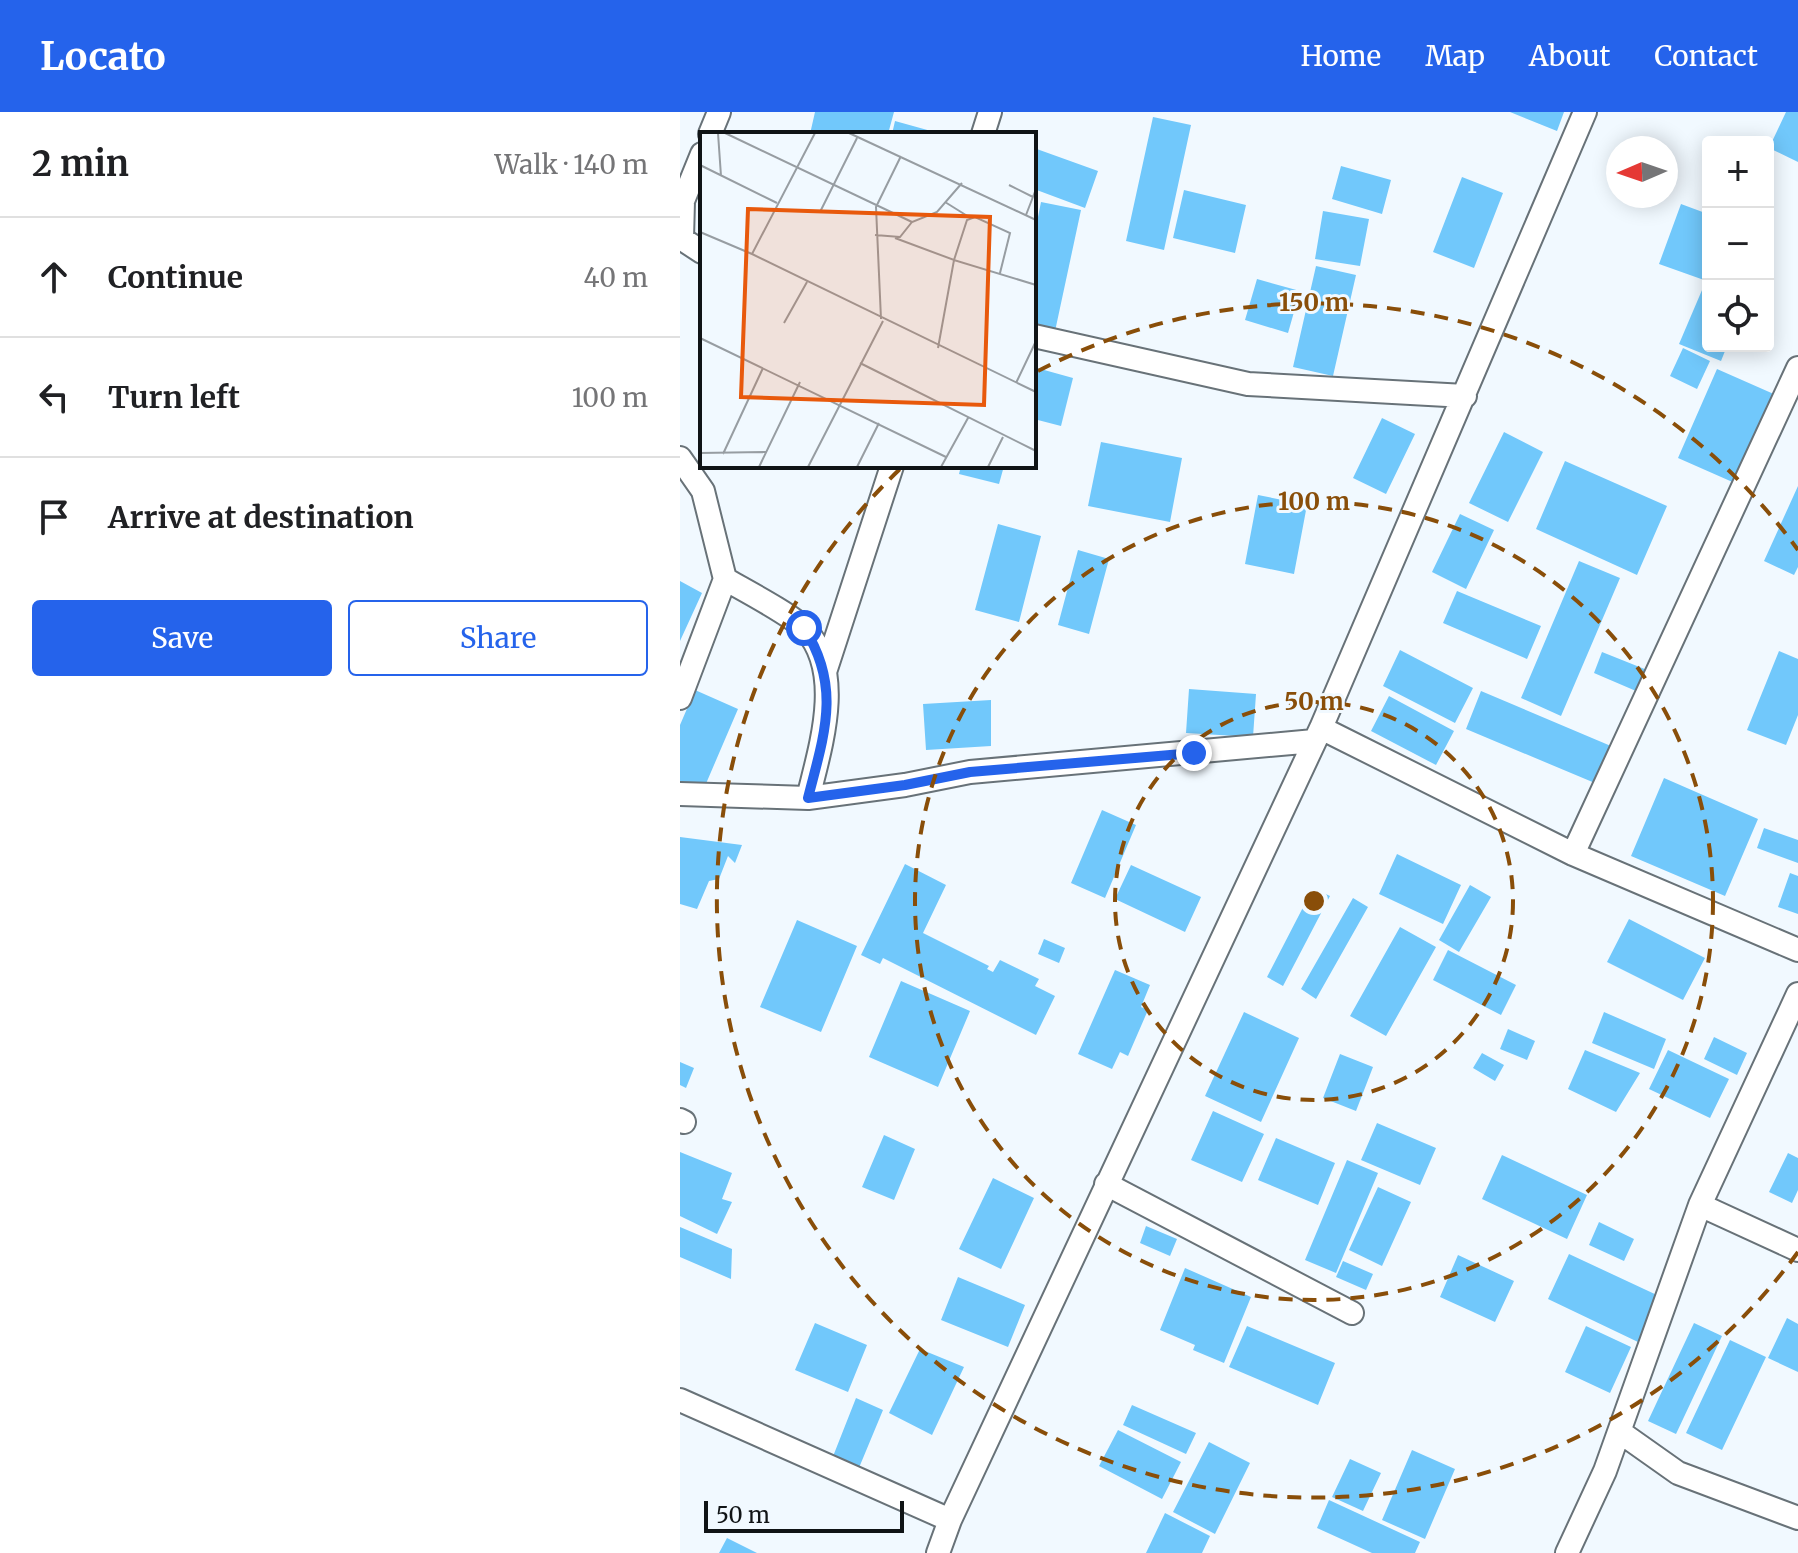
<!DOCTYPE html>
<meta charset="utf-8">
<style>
:root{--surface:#fff;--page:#f2f2f2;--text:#202124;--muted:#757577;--line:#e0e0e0;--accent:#2563eb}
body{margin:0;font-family:Merriweather,serif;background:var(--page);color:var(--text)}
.controls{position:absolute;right:24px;top:24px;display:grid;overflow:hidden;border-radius:8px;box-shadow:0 4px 20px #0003}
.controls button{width:72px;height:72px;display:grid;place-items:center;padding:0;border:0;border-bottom:2px solid var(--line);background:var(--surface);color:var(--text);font:40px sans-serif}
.compass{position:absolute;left:926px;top:24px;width:72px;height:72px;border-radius:50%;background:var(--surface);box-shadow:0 4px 20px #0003;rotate:268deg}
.scale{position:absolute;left:24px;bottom:20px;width:200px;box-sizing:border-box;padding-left:8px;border:4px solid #101416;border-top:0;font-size:22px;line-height:28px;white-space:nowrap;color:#101416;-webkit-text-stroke:6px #f1f9ff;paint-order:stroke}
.stop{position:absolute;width:24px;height:24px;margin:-18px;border:6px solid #2563eb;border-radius:50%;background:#fff}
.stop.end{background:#2563eb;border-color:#fff;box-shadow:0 2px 8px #0008}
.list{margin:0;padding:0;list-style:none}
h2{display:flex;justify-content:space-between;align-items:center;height:104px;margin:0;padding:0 32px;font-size:34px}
h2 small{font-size:26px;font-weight:400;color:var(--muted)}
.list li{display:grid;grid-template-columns:52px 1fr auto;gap:24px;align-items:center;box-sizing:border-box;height:120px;padding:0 32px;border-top:2px solid var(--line)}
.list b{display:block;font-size:30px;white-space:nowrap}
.list em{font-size:26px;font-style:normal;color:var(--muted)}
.actions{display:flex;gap:16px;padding:24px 32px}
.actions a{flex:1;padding:18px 0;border:2px solid var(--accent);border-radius:8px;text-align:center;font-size:28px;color:var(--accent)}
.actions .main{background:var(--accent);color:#fff}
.icon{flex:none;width:44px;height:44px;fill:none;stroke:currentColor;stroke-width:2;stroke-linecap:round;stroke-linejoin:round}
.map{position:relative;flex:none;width:1118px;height:1441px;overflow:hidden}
header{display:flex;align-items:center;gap:48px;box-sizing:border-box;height:112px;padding:0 40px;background:var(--accent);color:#fff}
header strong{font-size:38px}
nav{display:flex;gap:44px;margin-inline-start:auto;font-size:28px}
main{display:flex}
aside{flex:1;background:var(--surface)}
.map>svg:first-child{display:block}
</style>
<header>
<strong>Locato</strong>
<nav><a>Home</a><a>Map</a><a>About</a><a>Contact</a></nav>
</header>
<main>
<aside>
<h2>2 min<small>Walk · 140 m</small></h2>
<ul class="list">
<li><svg class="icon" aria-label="ahead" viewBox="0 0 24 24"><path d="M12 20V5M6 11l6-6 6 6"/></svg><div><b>Continue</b></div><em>40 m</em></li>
<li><svg class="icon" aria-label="left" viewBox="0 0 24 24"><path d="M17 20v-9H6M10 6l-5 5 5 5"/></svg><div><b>Turn left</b></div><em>100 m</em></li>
<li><svg class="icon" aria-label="arrive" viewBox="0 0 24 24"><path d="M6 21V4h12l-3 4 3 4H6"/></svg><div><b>Arrive at destination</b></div></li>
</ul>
<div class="actions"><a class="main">Save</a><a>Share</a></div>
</aside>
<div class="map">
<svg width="1118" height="1441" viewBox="0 0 1118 1441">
<rect width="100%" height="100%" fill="#f1f9ff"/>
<path fill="#71c8fb" d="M135 0H214L208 22H130Z
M830 0H884L877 19Z
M1106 0H1118V50L1089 36Z
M473 5 511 13 484 138 446 129Z
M215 9 251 19 250 22H212Z
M354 36 418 59 405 96 354 77Z
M661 54 711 68 702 102 652 87Z
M782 65 823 81 794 156 753 140Z
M504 78 566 93 555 141 493 126Z
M361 90 401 98 374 224 354 220V125Z
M1001 92 1028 102V156L1024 168 979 152Z
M643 99 689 107 680 154 635 147Z
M636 154 676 163 653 264 613 255Z
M1028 164V234H1047L1041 249 999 232Z
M577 167 620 179 608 221 565 208Z
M1003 236 1030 249 1017 277 990 264Z
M357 256 393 266 381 314 354 307V268Z
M1037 257 1096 283 1057 372 998 346Z
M702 306 735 322 706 382 673 366Z
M824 320 863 340 828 410 789 391Z
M421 330 502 346 490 410 408 394Z
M885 349 987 394 957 463 856 417Z
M281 354H324L319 372 279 362Z
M1118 374V455L1114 463 1084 449Z
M578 383 627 393 614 462 565 452Z
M780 402 814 418 786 477 752 460Z
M318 412 361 424 339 510 295 498Z
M398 438 429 447 409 522 378 513Z
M899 449 940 466 881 604 841 586Z
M0 469 22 481 0 529Z
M777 479 861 514 847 547 763 511Z
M720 538 793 576 775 611 703 574Z
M1099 539 1118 547V603L1106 633 1067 618Z
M922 540 972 560 963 582 914 561Z
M509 577 576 582 573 625 506 621Z
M15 578 58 597 22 681 0 672V613Z
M801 579 938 637 922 674 786 617Z
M709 584 774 619 756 653 691 619Z
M311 588V634L246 638 243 592Z
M984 666 1078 707 1045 784 951 744Z
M422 698 456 713 425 786 391 771Z
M1084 716 1118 728V751L1077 736Z
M0 725 62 733 55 751 48 744 39 767 29 769 17 797 0 792Z
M717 742 781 773 763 812 699 782Z
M225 752 266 773 243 821 309 854 307 857 313 860 320 848 359 867 355 874 375 884 356 923 203 846 200 852 181 843Z
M451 753 521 785 505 820 435 787Z
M1110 761 1118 764V802L1098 795Z
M790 773 811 785 779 840 759 828Z
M633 776 650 784 603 874 587 865Z
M673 786 688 795 636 887 621 877Z
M949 807 1025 846 1003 888 927 850Z
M117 808 177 834 141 920 80 895Z
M720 815 756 835 706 924 670 904Z
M364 827 385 836 379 851 358 842Z
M768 838 836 873 821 903 753 868Z
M435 858 470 873 461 895 468 898 448 944 440 940 432 957 398 942Z
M221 869 290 899 258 975 189 945Z
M564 900 619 926 581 1010 525 984Z
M924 900 986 927 974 957 912 931Z
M828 917 855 929 847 948 820 937Z
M1034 925 1067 941 1057 963 1024 947Z
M905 938 960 961 936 1000 888 977Z
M988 938 1049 967 1030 1006 969 977Z
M802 941 824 953 815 969 793 956Z
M660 942 693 955 676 999 643 986Z
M0 950 14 956 6 976 0 973Z
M533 999 584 1022 562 1070 511 1048Z
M697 1011 756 1036 740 1073 681 1048Z
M204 1023 235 1037 214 1088 182 1075Z
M596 1026 655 1051 638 1093 578 1068Z
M0 1040 52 1061 42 1087 52 1090 37 1122 0 1104Z
M1108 1041 1118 1046V1078L1112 1091 1089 1080Z
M822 1043 907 1083 887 1127 802 1087Z
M667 1048 698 1061 656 1161 625 1148Z
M313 1066 354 1086 321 1157 279 1137Z
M698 1075 731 1090 702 1154 669 1138Z
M919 1110 954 1127 944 1149 909 1133Z
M466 1114 497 1127 490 1144 460 1131Z
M0 1115 52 1137 51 1167 0 1145Z
M889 1142 979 1184 958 1230 868 1187Z
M778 1143 834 1169 815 1210 760 1185Z
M663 1149 693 1162 686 1178 656 1165Z
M505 1156 571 1185 544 1251 513 1238 515 1233 480 1218Z
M278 1165 345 1193 328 1235 261 1208Z
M1107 1206 1118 1212V1260L1088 1246Z
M135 1211 187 1233 168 1280 115 1258Z
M1014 1211 1042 1224 996 1322 968 1309Z
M567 1214 655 1251 638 1293 549 1255Z
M906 1214 951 1235 930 1281 885 1260Z
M1050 1228 1086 1245 1042 1338 1006 1321Z
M240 1237 284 1255 252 1323 209 1301Z
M176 1286 203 1298 176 1363 150 1352Z
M452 1293 516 1321 506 1342 443 1313Z
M438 1318 501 1350 482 1387 419 1354Z
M529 1330 570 1351 535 1422 493 1400Z
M732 1338 775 1357 745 1427 702 1408Z
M670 1347 701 1361 683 1399 652 1385Z
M649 1388 740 1430 735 1441H692L637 1416Z
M485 1401 530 1424 522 1441H466Z
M47 1426 77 1441H39Z"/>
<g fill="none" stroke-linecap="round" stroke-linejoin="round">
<defs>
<path id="minor" d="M30 22 39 0
M303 22 310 0
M22 42 3 89 2 127 22 140
M354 224 568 272 785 284
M0 346 23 379 45 467C64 478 112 503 125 517 165 561 140 636 128 686
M145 560 212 354
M0 586 45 467
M641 616 893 742 1118 838
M0 682 128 686 225 673 290 660 634 629
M893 742 1118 256
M0 1008 4 1010
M426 1072 672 1201
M1020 1093 1118 1138
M0 1288 270 1408 641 616 905 0
M940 1320 998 1361 1118 1406
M258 1441 270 1408
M887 1441 925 1359 1020 1093 1118 882"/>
</defs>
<use href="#minor" stroke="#687278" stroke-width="26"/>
<use href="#minor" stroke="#fff" stroke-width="22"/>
</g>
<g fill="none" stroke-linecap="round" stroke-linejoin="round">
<path stroke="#2563eb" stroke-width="10" d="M124 516C162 575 144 623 128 686L225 673 290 660 514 641"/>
</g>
<g fill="none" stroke="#894e09" stroke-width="4" stroke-dasharray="14 10">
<circle cx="634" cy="789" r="199"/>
<circle cx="634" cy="789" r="399"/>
<path d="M1118 1140A598 598 0 1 1 222 355M358 259A598 598 0 0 1 1118 438"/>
</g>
<g transform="translate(20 20)">
<rect width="336" height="336" fill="#f1f9ff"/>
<path fill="none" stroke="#979da2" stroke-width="2" d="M18 1 21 44M25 1 212 90M115 1 52 122 336 260M149 1 336 88M0 33 77 71M309 53 333 65M245 70 269 85M120 80 157 6M326 83 336 57M0 100 52 122M175 103 200 105 212 90 237 80 262 51M195 106 254 128 267 88 275 85 310 101 300 141M181 187 176 75 201 24M84 191 107 150M0 206 246 325M238 216 254 128 336 153M160 231 336 319M316 251 336 209M0 321 66 320M23 322 63 236M59 335 100 250M108 335 183 189M157 335 179 291M241 335 268 286M288 335 303 305"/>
<path fill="#e8590c" fill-opacity="0.15" stroke="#e8590c" stroke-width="4" d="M48 77 290 85 284 273 41 265Z"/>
<rect width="336" height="336" fill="none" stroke="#101416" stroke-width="4"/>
</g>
<circle cx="634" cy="789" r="12" fill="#894e09" stroke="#f1f9ff" stroke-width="4"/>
<g font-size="24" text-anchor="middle" font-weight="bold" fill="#894e09" stroke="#f1f9ff" stroke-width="6" stroke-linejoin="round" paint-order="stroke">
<text x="634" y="199">150 m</text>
<text x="634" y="398">100 m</text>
<text x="634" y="598">50 m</text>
</g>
</svg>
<div class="controls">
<button>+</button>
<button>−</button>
<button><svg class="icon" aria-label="locate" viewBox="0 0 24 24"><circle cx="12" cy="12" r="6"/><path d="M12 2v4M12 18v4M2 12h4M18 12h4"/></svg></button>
</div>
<svg class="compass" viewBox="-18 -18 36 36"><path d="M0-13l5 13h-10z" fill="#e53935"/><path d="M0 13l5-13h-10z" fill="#757577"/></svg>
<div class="scale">50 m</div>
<div class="stop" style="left:124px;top:516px"></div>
<div class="stop end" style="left:514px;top:641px"></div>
</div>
</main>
